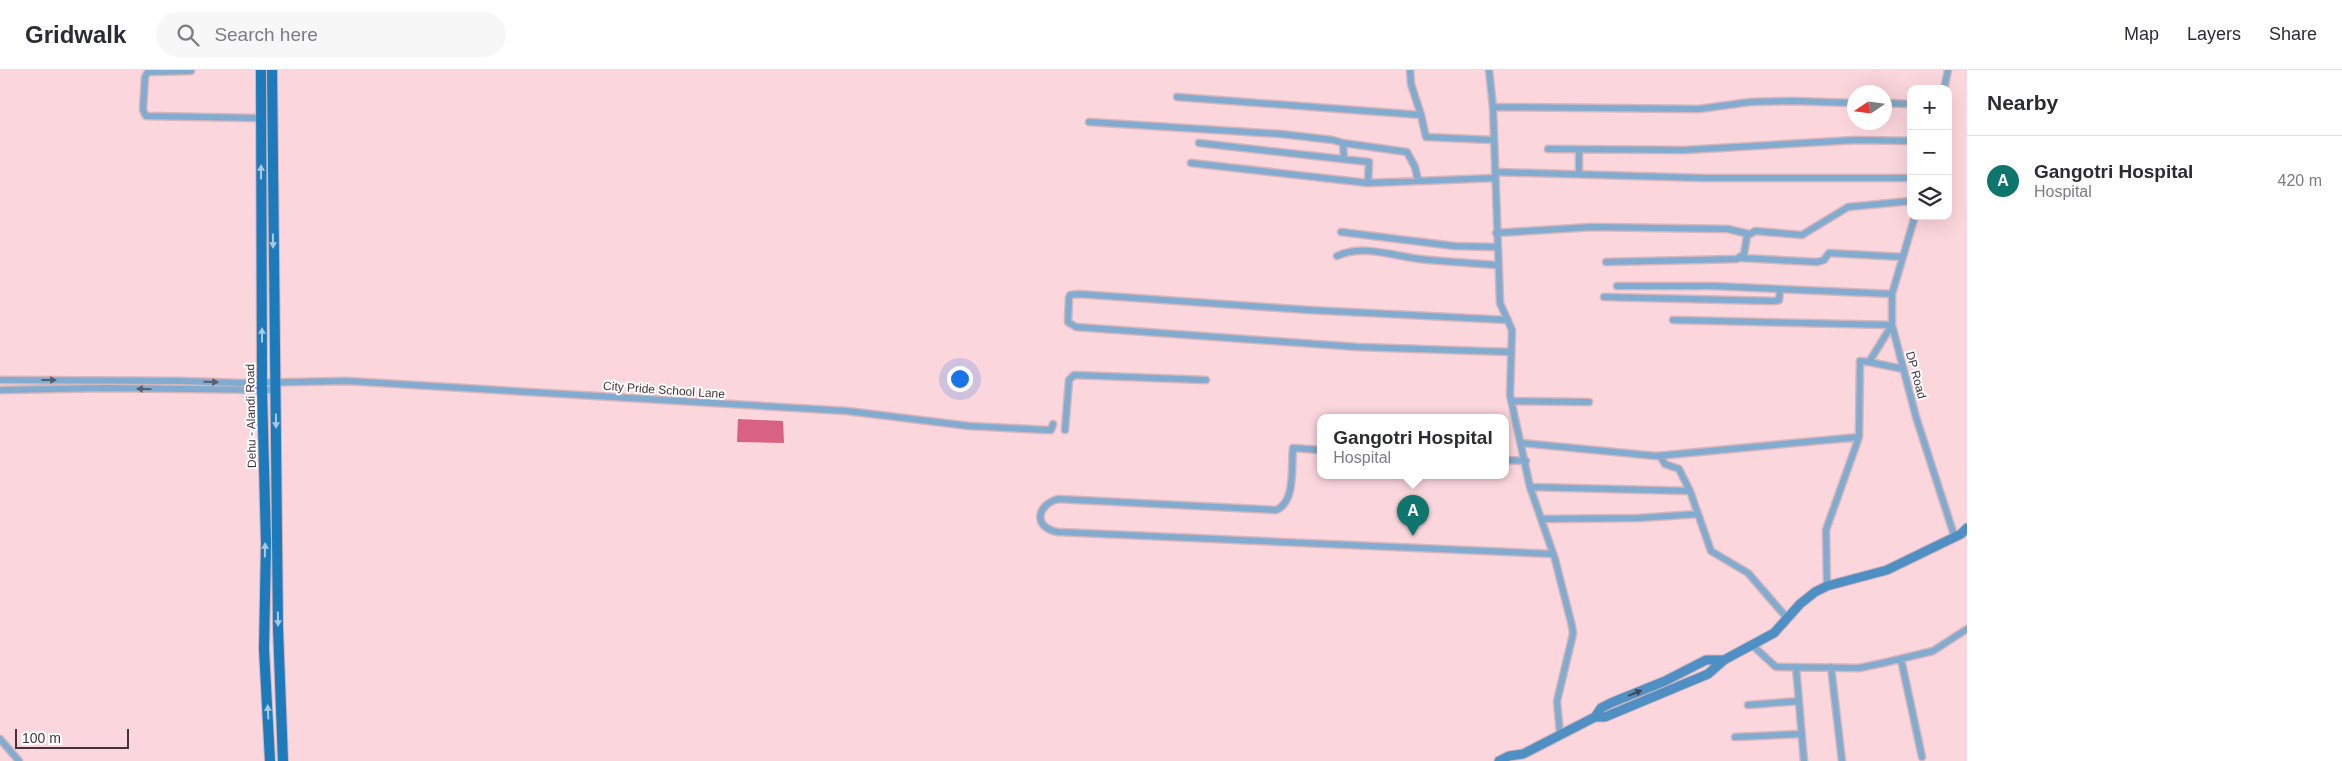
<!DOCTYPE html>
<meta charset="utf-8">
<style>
:root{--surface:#fff;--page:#f7f7f7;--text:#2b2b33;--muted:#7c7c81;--line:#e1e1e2;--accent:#0f766e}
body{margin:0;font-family:Helvetica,sans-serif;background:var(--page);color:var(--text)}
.controls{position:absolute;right:15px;top:15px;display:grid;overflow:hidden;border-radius:10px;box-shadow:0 5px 20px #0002}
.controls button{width:45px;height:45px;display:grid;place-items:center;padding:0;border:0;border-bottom:1px solid var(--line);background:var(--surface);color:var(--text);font:25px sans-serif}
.compass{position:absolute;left:1847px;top:15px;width:45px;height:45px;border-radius:50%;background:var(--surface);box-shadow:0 5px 20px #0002;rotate:257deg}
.scale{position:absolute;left:15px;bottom:12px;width:114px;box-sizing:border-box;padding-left:5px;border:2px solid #443236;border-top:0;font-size:14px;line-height:18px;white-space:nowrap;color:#443236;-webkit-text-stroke:4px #fff;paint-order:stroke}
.you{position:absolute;left:959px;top:308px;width:18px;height:18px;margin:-12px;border:4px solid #fff;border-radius:50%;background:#1a73e8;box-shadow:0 0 0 8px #1a73e833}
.badge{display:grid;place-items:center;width:32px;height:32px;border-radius:50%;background:var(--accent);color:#fff;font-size:16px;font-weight:700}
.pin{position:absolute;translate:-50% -41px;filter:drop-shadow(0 1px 2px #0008)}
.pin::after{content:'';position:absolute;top:26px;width:18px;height:15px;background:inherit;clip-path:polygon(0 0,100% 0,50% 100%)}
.popup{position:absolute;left:1317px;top:344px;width:192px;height:65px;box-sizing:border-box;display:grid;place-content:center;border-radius:10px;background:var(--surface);filter:drop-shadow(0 1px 4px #0005);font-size:16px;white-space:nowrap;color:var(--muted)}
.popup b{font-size:19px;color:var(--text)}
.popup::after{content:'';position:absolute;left:50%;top:100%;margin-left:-10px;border:10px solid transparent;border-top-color:var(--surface)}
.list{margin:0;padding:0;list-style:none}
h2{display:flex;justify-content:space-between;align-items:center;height:65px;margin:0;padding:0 20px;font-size:21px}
h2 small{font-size:16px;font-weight:400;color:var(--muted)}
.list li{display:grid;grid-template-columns:32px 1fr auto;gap:15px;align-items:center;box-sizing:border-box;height:90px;padding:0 20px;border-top:1px solid var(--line)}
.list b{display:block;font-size:19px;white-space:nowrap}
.list p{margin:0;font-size:16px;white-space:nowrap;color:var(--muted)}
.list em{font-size:16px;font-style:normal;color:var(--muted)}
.icon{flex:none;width:28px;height:28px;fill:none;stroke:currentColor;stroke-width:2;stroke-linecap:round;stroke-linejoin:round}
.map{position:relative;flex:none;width:1967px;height:691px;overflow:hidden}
header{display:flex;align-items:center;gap:30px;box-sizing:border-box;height:70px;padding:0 25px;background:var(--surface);border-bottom:1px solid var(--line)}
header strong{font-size:24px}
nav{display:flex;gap:28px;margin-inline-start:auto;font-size:18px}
.search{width:350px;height:45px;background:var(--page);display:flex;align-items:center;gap:12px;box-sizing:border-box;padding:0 18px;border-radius:28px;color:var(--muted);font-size:19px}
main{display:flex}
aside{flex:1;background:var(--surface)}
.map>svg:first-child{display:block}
</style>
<header>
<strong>Gridwalk</strong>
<div class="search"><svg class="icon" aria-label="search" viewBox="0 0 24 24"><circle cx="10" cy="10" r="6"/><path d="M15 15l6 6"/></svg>Search here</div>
<nav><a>Map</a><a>Layers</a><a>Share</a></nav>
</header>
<main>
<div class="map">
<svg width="1967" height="691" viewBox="0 0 1967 691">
<rect width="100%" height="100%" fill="#fcd6dd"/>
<path fill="#d96284" d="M738 349 783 351 784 373 737 372Z"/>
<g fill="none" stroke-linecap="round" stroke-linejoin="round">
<defs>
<path id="street" d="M1410 0 1411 14 1421 45
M1489 0 1493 37 1500 233 1512 260 1510 325 1530 417 1555 489 1572 556 1573 564 1557 631 1560 664
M191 1 148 2 145 7 143 40 146 46 261 48
M1944 19 1948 0
M1177 27 1421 45 1426 67 1493 70
M1884 33 1911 34
M1493 37 1699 39 1750 32 1792 31 1854 33
M1089 52 1281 64 1333 70 1343 73 1344 89
M1343 73 1407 82 1415 97 1418 110
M1548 79 1685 80 1856 70 1911 71
M1191 93 1368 113 1369 92 1199 73
M1495 102 1703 108H1911
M1579 103V80
M1368 113 1495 108
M1915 146 1892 224V255L1916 347 1955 468
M1341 162 1454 176 1496 177
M1496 163 1592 157 1728 159 1749 164
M1337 186C1362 174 1394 186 1420 189 1446 192 1472 193 1497 195
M1741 188 1817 192 1824 190 1829 183 1903 187
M1606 192 1737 189 1744 184 1747 166 1755 161 1802 165 1848 137 1911 131
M1617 216H1713L1892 224
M1604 227 1774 231 1779 230 1780 219
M1508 250 1309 240 1078 224 1070 225 1069 228 1068 252 1076 257 1358 277 1511 282
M1673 250 1892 255
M1869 292 1903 299
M0 310 181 311 239 313 347 311 847 341 969 356 1048 360H1051L1053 354
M0 320 105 318 275 320
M1512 331 1589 332
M1065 360 1069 310 1074 305 1206 310
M1521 373 1656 386 1859 367 1860 291 1869 292 1892 255
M1320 380 1293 378C1291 397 1296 432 1276 440L1058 429C1036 435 1033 458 1058 462L1553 484
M1660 386 1665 394 1679 399 1690 421
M1506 390 1526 391
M1530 417 1690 421 1711 481 1748 503 1787 548
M1541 449 1639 448 1698 444
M1827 516 1826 460 1859 367
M1752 575 1776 597 1859 598 1883 593 1933 581 1967 559
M1901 589 1922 687
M1796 597 1804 691
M1831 597 1842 691
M1748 635 1799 631
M1735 667 1801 664
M0 669 19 691"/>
<path id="secondary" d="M1595 647 1601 638 1613 632 1665 611 1706 590H1724
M1499 691 1509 686 1523 684 1595 647H1605L1708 604 1724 590 1774 563 1800 534 1815 522 1827 516 1887 500 1961 464 1967 458"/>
<path id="primary" d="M261 0 262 320 266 473 264 579 270 691
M272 0 278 558 283 691"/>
</defs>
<use href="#street" stroke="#d7b5bc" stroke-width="9"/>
<use href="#secondary" stroke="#d7b5bc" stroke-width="11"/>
<use href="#primary" stroke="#d7b5bc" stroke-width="12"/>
<use href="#street" stroke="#82accf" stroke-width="6"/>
<use href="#secondary" stroke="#4f90c4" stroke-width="9"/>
<use href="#primary" stroke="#1d7bbb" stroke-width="10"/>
</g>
<defs><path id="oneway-solid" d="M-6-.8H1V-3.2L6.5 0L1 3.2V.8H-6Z" transform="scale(1.25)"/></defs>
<g fill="#a5cae4">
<use href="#oneway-solid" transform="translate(261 102) rotate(-90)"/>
<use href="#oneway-solid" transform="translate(273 171) rotate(89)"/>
<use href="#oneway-solid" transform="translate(262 265) rotate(-90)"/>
<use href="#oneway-solid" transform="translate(276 351) rotate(89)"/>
<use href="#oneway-solid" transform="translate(265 480) rotate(-89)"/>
<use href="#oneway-solid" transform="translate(278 549) rotate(89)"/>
<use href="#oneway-solid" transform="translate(268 642) rotate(-93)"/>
</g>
<g fill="#5a5d6c">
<use href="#oneway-solid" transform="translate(49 310)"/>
<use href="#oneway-solid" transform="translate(211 312) rotate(2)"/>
<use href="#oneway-solid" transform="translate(144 319) rotate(-179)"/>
</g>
<use fill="#464552" href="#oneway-solid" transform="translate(1635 623) rotate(-22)"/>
<g text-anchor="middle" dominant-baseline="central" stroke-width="4" stroke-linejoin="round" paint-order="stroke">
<g font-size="12" fill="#443236" stroke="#fff">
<text transform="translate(1916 305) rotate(75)">DP Road</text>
<text transform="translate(664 320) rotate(4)">City Pride School Lane</text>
<text transform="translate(251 346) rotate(-91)">Dehu - Alandi Road</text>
</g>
</g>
</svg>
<div class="controls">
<button>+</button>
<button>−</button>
<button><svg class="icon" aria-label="layers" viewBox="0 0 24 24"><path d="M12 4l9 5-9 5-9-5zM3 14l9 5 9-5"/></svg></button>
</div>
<svg class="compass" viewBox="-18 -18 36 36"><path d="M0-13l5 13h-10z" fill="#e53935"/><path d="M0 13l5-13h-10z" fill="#7c7c81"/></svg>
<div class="scale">100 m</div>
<div class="you"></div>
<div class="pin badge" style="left:1413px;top:466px">A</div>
<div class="popup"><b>Gangotri Hospital</b>Hospital</div>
</div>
<aside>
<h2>Nearby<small></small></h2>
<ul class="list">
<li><span class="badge">A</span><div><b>Gangotri Hospital</b><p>Hospital</p></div><em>420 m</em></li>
</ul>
</aside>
</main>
